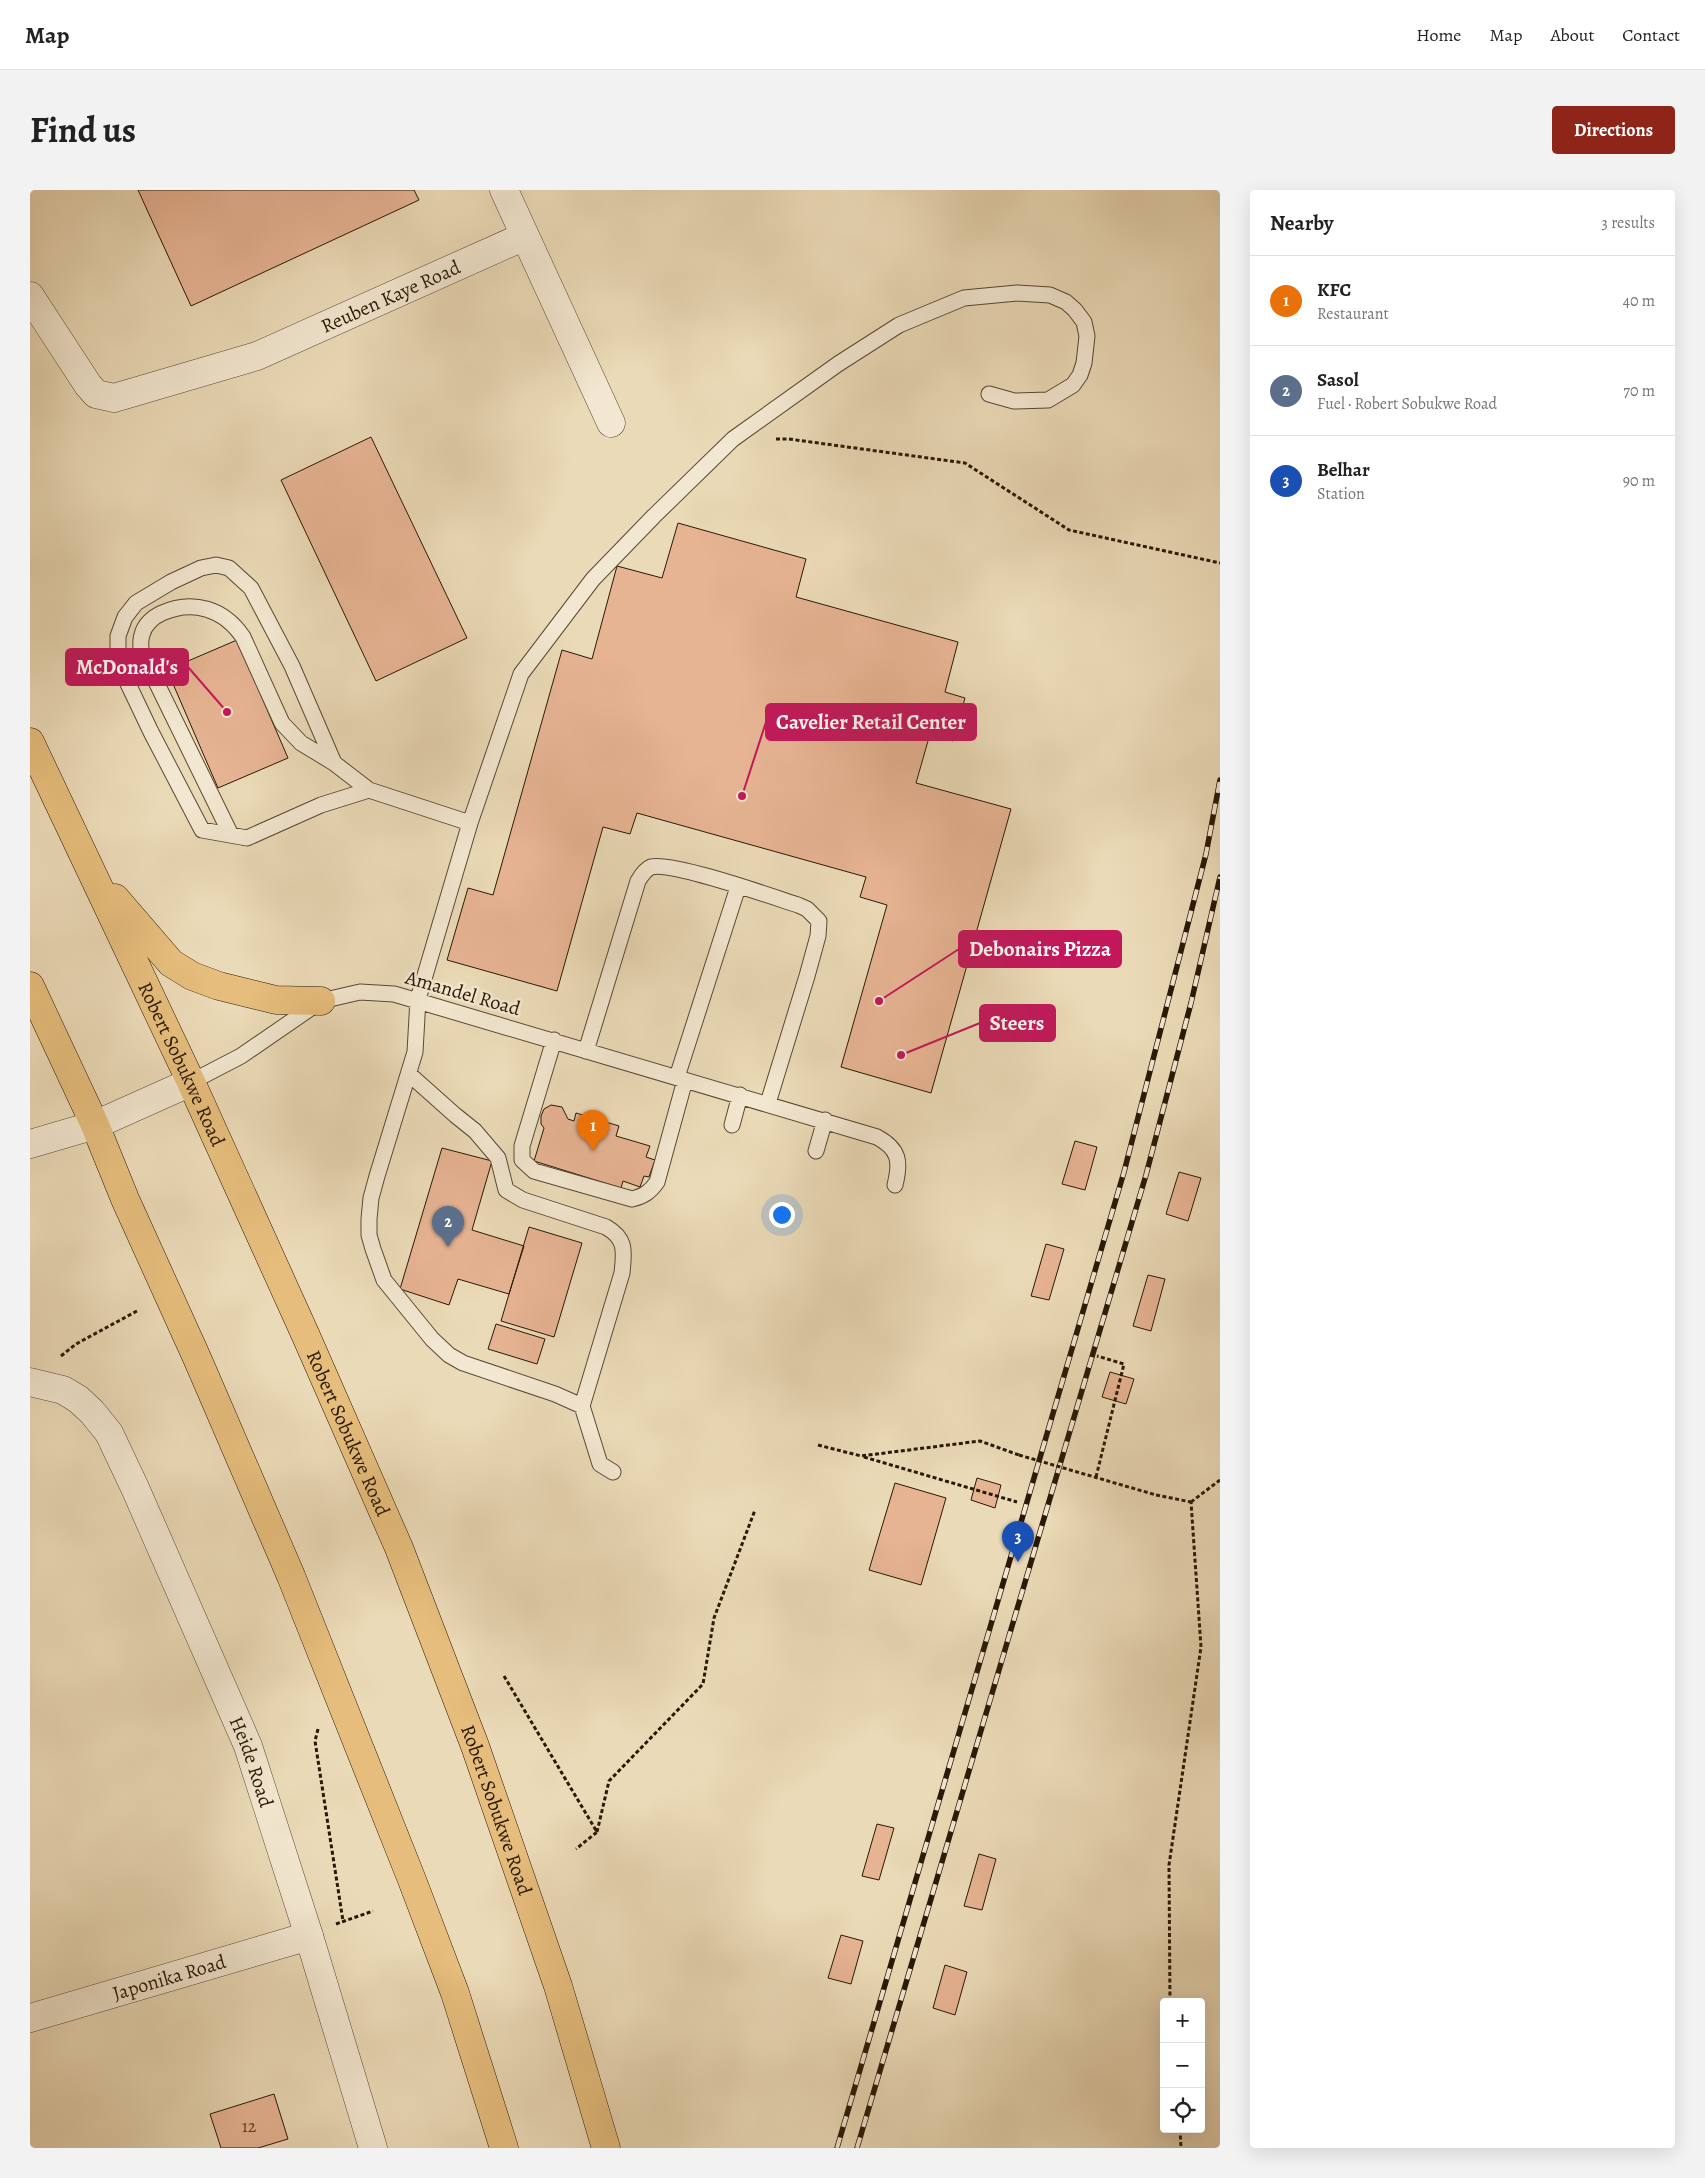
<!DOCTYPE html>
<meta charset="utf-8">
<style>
:root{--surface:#fff;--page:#f2f2f2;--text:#222;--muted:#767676;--line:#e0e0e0;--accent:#8f2418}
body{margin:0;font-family:Alegreya,serif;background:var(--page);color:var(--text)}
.controls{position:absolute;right:15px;bottom:15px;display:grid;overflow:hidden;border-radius:5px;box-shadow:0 5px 20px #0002}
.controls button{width:45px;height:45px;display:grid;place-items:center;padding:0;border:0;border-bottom:1px solid var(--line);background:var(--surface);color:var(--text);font:25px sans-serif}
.you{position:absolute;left:751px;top:1024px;width:18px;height:18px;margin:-12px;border:4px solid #fff;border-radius:50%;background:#1a73e8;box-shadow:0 0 0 8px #1a73e833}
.badge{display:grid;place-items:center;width:32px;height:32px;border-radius:50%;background:var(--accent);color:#fff;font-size:16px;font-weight:700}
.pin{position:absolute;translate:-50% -41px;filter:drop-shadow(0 1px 2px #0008)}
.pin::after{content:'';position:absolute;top:26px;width:18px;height:15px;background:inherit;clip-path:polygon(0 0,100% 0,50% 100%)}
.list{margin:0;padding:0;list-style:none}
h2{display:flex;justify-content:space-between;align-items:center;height:65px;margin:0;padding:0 20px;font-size:21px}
h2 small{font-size:16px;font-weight:400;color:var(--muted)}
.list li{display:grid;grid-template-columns:32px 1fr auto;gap:15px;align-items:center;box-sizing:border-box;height:90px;padding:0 20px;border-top:1px solid var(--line)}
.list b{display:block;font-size:19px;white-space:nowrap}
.list p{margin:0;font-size:16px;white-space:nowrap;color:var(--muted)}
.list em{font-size:16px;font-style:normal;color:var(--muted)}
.icon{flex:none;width:28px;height:28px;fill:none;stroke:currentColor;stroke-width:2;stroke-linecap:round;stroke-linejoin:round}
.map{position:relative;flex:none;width:1190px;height:1958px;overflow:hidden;border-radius:5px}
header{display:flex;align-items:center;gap:30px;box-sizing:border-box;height:70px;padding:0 25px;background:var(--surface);border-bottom:1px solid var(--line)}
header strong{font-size:24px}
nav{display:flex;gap:28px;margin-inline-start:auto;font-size:18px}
.intro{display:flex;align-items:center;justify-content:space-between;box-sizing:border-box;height:120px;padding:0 30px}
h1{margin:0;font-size:35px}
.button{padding:12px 22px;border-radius:5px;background:var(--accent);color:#fff;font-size:18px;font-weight:700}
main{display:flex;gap:30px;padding:0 30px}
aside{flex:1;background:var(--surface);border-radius:5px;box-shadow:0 5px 20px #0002}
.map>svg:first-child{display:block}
</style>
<header>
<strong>Map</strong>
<nav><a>Home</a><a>Map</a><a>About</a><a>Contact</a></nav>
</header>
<div class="intro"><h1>Find us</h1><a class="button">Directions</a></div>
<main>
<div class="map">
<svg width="1190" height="1958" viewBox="0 0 1190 1958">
<rect width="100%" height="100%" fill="#ebdab7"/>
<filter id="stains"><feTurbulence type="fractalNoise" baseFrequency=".004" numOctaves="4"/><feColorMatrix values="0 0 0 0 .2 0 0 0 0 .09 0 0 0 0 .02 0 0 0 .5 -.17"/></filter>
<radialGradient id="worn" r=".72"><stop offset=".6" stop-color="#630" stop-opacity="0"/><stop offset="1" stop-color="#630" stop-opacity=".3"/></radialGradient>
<path fill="#e7b493" stroke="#281805" d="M108 0H384L389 10 161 116Z
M341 247 437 448 346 491 251 290Z
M648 333 776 369 766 407 928 452 915 502 935 508 923 551 900 544 886 593 981 619 901 903 811 877 857 715 830 707 836 687 607 623 600 644 573 637 527 801 417 770 438 698 463 705 532 460 562 469 587 376 632 388Z
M207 450 258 568 188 598 137 480Z
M521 915 532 917 538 929 544 931 546 923 589 936 586 946 620 956 616 967 625 970 619 987 614 986 610 997 593 991 591 998 504 971 514 938 511 934V926L514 919Z
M1045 951 1067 957 1055 1000 1032 994Z
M412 958 462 971 442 1040 494 1056 479 1104 428 1089 419 1115 370 1099Z
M1149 982 1171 988 1158 1031 1136 1024Z
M499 1037 552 1053 524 1147 471 1131Z
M1016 1054 1034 1059 1019 1110 1001 1106Z
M1118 1085 1135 1089 1121 1141 1103 1136Z
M466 1134 515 1149 507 1174 458 1159Z
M1080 1182 1104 1189 1096 1214 1072 1207Z
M947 1288 971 1295 965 1318 941 1310Z
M865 1293 916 1308 891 1395 839 1380Z
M847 1634 864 1638 849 1690 832 1686Z
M949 1664 966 1669 952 1720 934 1716Z
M811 1745 833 1751 821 1794 798 1788Z
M915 1775 937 1782 925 1825 903 1818Z
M244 1904 258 1949 228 1958H191L180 1924Z"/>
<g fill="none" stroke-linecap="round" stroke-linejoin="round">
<defs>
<path id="service" d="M339 600 291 615 217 648 172 640 121 542 91 479 88 465V446L95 427 106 413 141 392 171 378 186 375 199 378 221 398 262 476 304 573 339 600 440 633
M201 645 111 461C111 456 110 450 112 445 114 435 123 427 132 423 163 409 194 419 213 447L252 533 271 553 304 573
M524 850 492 956V970L504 981 602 1009C614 1006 620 1002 627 992L655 890
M556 861 608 691C611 686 616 679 621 677 641 671 743 707 768 715L777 719 789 731 788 746 777 786 738 913
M379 884 425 925 445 941 468 968 476 1000 493 1010 576 1037C597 1049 594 1062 592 1083L552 1216
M647 887 708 697
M161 892 211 866 291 811 330 802 364 804 847 947C869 959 871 971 865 995
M702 935 710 905
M786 961 795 930
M583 1282 570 1274 552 1216 525 1204 433 1173 419 1165 402 1149 354 1090 343 1059 339 1045V1029L341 1008 347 986 385 862 388 809 440 633 491 484 563 389 624 326 703 249 808 174 869 135 934 108 987 103 1020 105 1036 112 1045 120 1054 132 1057 146 1054 173 1050 185 1043 195 1018 210 984 211 959 204"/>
<g id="minor">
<path d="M474 0 581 233"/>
<path id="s1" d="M0 106 58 195 66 204 84 208 227 166 495 46"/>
<path d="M0 954 65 935 161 892"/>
<path id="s2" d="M0 1192 33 1200 48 1209 62 1222 79 1243 105 1298 218 1556 279 1746 343 1958"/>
<path id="s3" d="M0 1828 279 1746"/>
</g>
<g id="primary">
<path id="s4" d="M0 552 161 892 276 1146 369 1358 445 1556 528 1796 576 1958"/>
<path d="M85 708 141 773 162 786 189 796 246 810 291 811"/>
<path d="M0 796 65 935 95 1009 167 1168 261 1386 382 1690 425 1803 474 1958"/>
</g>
</defs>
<use href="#service" stroke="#594832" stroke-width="17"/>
<use href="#minor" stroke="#594832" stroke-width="29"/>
<use href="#primary" stroke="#281805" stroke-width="29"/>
<path stroke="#281805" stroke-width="3" stroke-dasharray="4 2.5" stroke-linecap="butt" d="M746 249H759L935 273 1039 340 1190 373
M31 1166 46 1154 107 1121
M788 1255 831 1266 950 1251 989 1265
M834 1267 987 1312
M1066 1287 1094 1174 1067 1166
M1126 1305 1161 1312
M1161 1312 1190 1290
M474 1486 567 1642 546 1659
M288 1539 285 1551 313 1731
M567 1642 579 1591 673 1494 684 1428 725 1320
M306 1734 343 1721
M1140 1812 1139 1675 1171 1457 1161 1312
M1150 1939 1151 1958"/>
<use href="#service" stroke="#f2e7d0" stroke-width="15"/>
<use href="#minor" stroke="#f2e7d0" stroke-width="28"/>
<use href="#primary" stroke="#e6bd7c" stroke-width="28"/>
<defs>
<path id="rail" d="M807 1958 1094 982 1176 664 1190 590
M827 1958 1116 985 1161 813 1190 687"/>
</defs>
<use href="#rail" stroke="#281805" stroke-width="5.5"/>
<use href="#rail" stroke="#f2e7d0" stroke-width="4" stroke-dasharray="11" stroke-linecap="butt"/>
<path stroke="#281805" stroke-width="3" stroke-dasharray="4 2.5" stroke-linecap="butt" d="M989 1265 1126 1305"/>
</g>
<g text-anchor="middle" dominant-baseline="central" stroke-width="5" stroke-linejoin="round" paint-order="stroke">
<g font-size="18" fill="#583f28">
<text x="219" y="1936">12</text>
</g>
<g font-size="20" fill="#281805" stroke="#f2e7d0">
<text stroke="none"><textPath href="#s1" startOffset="432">Reuben Kaye Road</textPath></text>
<text transform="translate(433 803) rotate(16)">Amandel Road</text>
<text stroke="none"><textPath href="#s4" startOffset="356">Robert Sobukwe Road</textPath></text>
<text stroke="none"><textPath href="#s4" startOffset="761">Robert Sobukwe Road</textPath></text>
<text stroke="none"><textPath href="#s2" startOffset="456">Heide Road</textPath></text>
<text stroke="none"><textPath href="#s4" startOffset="1166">Robert Sobukwe Road</textPath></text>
<text stroke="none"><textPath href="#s3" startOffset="145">Japonika Road</textPath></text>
</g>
</g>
<path fill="none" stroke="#c2185b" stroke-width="2" d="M197 522L158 477M712 606L736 532M849 811L929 759M871 865L950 833"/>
<g fill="#c2185b" stroke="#f2e7d0" stroke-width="2">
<circle cx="197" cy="522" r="5"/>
<circle cx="712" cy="606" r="5"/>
<circle cx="849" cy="811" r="5"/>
<circle cx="871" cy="865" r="5"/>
</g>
<g fill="#c2185b" stroke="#c2185b" stroke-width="2">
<rect x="36" y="459" width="122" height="36" rx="5"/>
<rect x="736" y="514" width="210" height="36" rx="5"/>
<rect x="929" y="741" width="162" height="36" rx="5"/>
<rect x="950" y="815" width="75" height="36" rx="5"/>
</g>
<g font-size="21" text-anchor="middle" font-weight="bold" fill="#fff">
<text x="97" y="484">McDonald's</text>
<text x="841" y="539">Cavelier Retail Center</text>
<text x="1010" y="766">Debonairs Pizza</text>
<text x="987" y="840">Steers</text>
</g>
<rect width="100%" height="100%" filter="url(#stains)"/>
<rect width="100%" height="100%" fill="url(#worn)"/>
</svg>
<div class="controls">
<button>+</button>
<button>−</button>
<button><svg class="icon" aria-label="locate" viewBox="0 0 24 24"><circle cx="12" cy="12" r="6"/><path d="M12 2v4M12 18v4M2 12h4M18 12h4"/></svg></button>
</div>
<div class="you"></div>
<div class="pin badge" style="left:563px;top:961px;background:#e8710a">1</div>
<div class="pin badge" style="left:418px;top:1057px;background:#5c6f8a">2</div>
<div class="pin badge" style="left:988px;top:1372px;background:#1a4fb4">3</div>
</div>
<aside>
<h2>Nearby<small>3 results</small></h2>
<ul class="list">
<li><span class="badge" style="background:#e8710a">1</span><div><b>KFC</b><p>Restaurant</p></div><em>40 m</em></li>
<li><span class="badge" style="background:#5c6f8a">2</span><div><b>Sasol</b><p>Fuel · Robert Sobukwe Road</p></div><em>70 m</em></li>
<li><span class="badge" style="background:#1a4fb4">3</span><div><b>Belhar</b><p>Station</p></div><em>90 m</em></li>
</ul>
</aside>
</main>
